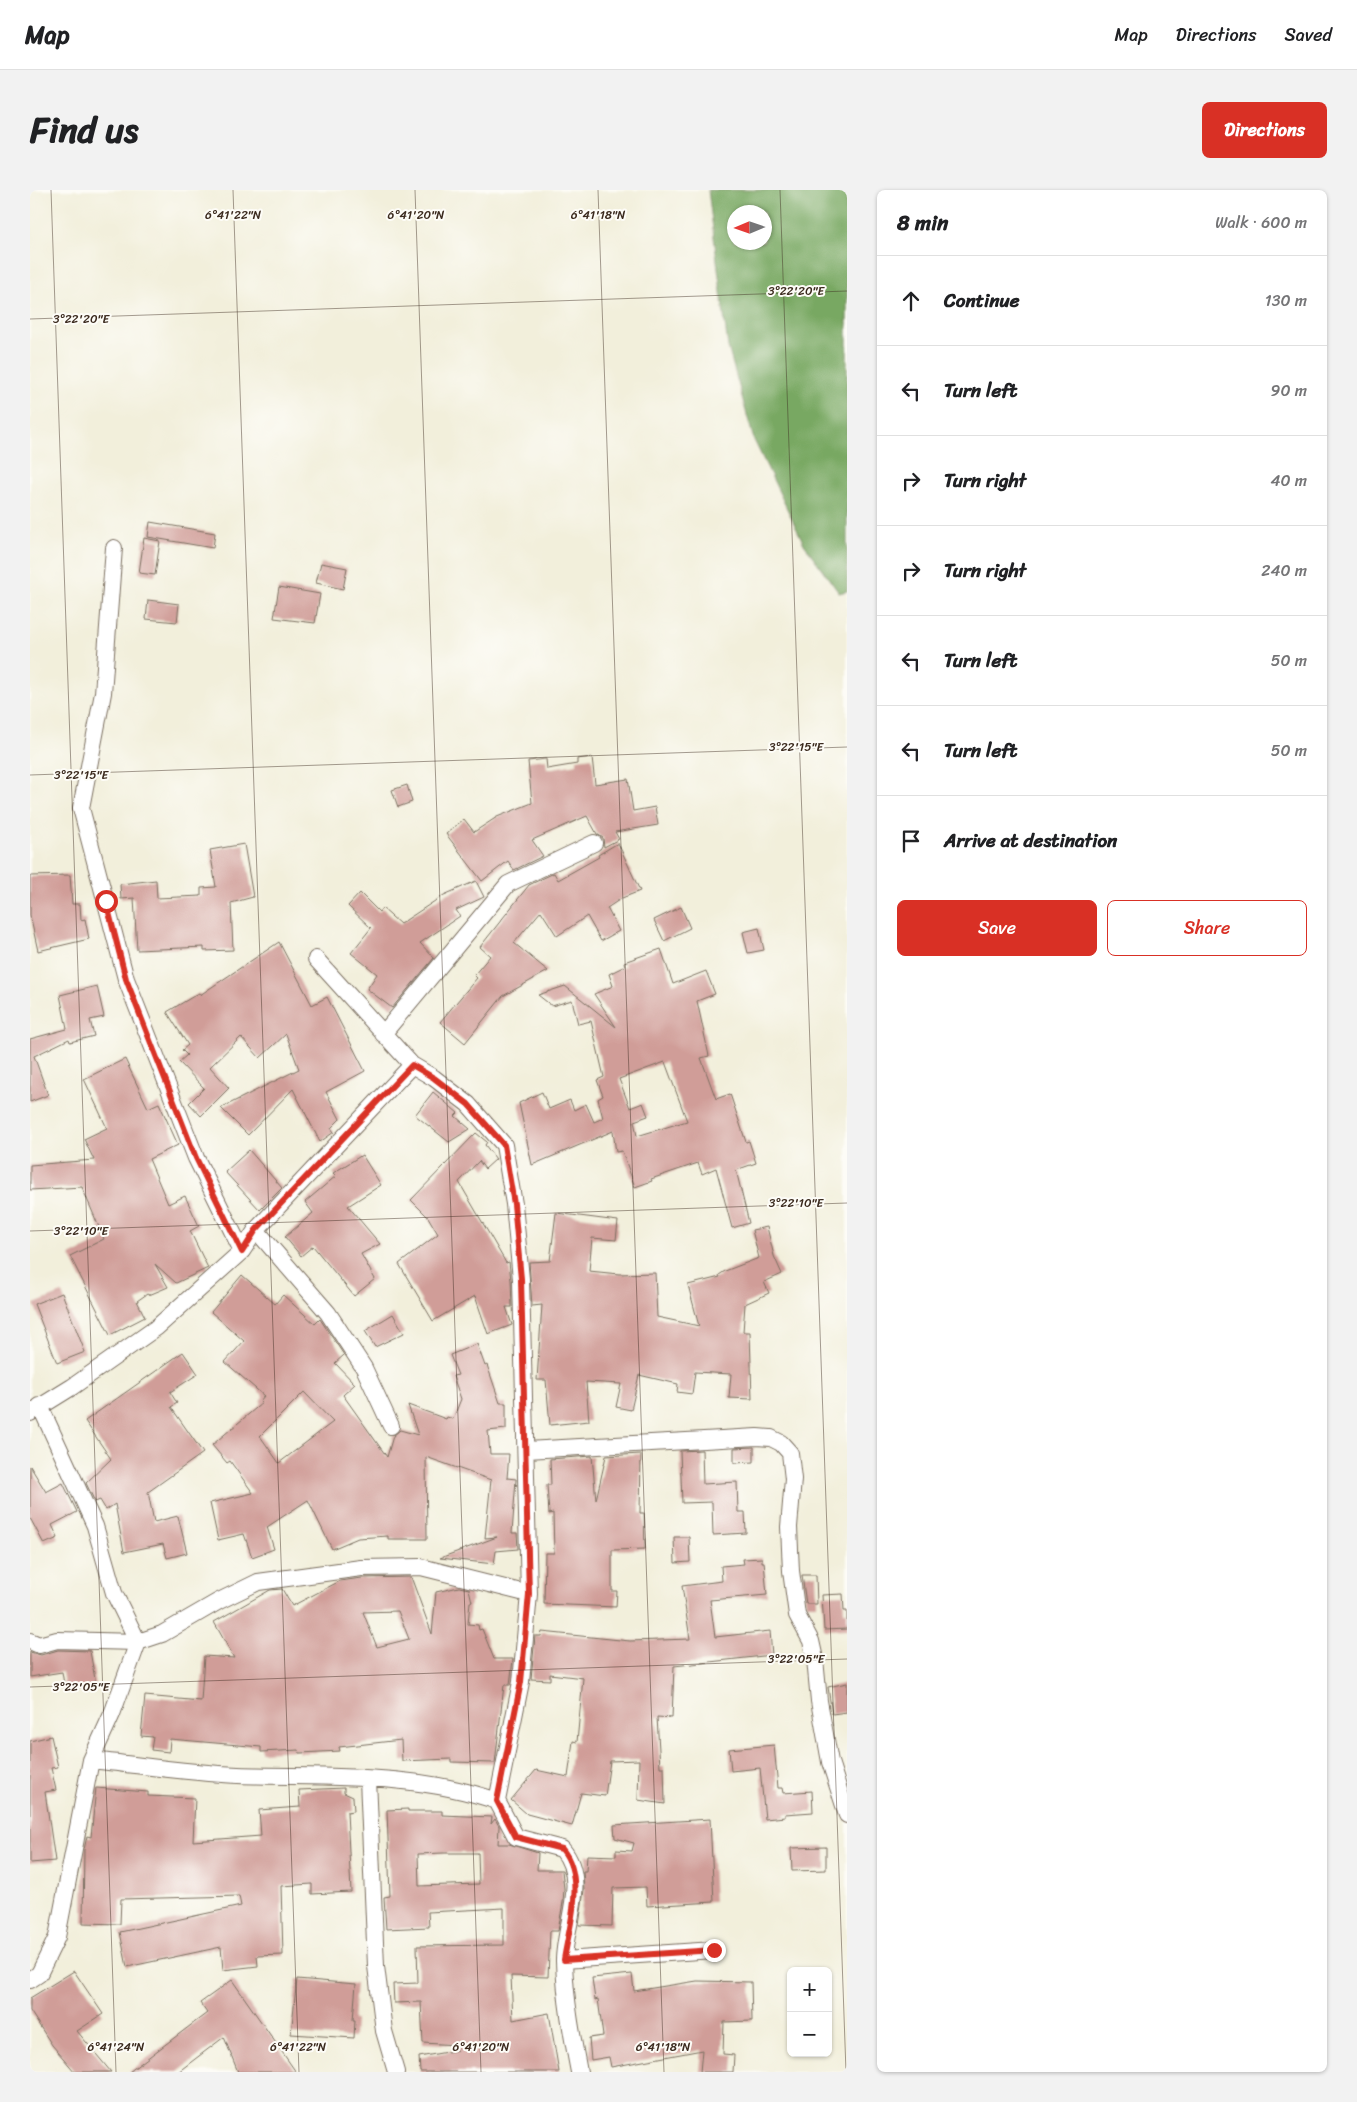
<!DOCTYPE html>
<meta charset="utf-8">
<style>
:root{--surface:#fff;--page:#f2f2f2;--text:#202124;--muted:#757577;--line:#e0e0e0;--accent:#d93025}
body{margin:0;font-family:Sriracha,sans-serif;background:var(--page);color:var(--text)}
.controls{position:absolute;right:15px;bottom:15px;display:grid;overflow:hidden;border-radius:8px;box-shadow:0 1px 4px #0004}
.controls button{width:45px;height:45px;display:grid;place-items:center;padding:0;border:0;border-bottom:1px solid var(--line);background:var(--surface);color:var(--text);font:25px sans-serif}
.compass{position:absolute;left:697px;top:15px;width:45px;height:45px;border-radius:50%;background:var(--surface);box-shadow:0 1px 4px #0004;rotate:268deg}
.stop{position:absolute;width:15px;height:15px;margin:-11px;border:4px solid #d93025;border-radius:50%;background:#fff}
.stop.end{background:#d93025;border-color:#fff;box-shadow:0 1px 5px #0008}
.list{margin:0;padding:0;list-style:none}
h2{display:flex;justify-content:space-between;align-items:center;height:65px;margin:0;padding:0 20px;font-size:21px}
h2 small{font-size:16px;font-weight:400;color:var(--muted)}
.list li{display:grid;grid-template-columns:32px 1fr auto;gap:15px;align-items:center;box-sizing:border-box;height:90px;padding:0 20px;border-top:1px solid var(--line)}
.list b{display:block;font-size:19px;white-space:nowrap}
.list em{font-size:16px;font-style:normal;color:var(--muted)}
.actions{display:flex;gap:10px;padding:15px 20px}
.actions a{flex:1;padding:11px 0;border:1px solid var(--accent);border-radius:8px;text-align:center;font-size:18px;color:var(--accent)}
.actions .main{background:var(--accent);color:#fff}
.icon{flex:none;width:28px;height:28px;fill:none;stroke:currentColor;stroke-width:2;stroke-linecap:round;stroke-linejoin:round}
.map{position:relative;flex:none;width:817px;height:1882px;overflow:hidden;border-radius:8px}
header{display:flex;align-items:center;gap:30px;box-sizing:border-box;height:70px;padding:0 25px;background:var(--surface);border-bottom:1px solid var(--line)}
header strong{font-size:24px}
nav{display:flex;gap:28px;margin-inline-start:auto;font-size:18px}
.intro{display:flex;align-items:center;justify-content:space-between;box-sizing:border-box;height:120px;padding:0 30px}
h1{margin:0;font-size:35px}
.button{padding:12px 22px;border-radius:8px;background:var(--accent);color:#fff;font-size:18px;font-weight:700}
main{display:flex;gap:30px;padding:0 30px}
aside{flex:1;background:var(--surface);border-radius:8px;box-shadow:0 1px 4px #0004}
.map>svg:first-child{display:block}
</style>
<header>
<strong>Map</strong>
<nav><a>Map</a><a>Directions</a><a>Saved</a></nav>
</header>
<div class="intro"><h1>Find us</h1><a class="button">Directions</a></div>
<main>
<div class="map">
<svg width="817" height="1882" viewBox="0 0 817 1882">
<rect width="100%" height="100%" fill="#fdfcf7"/>
<filter id="ink" filterUnits="userSpaceOnUse"><feTurbulence type="fractalNoise" baseFrequency=".02" numOctaves="2"/><feDisplacementMap in="SourceGraphic" scale="10" xChannelSelector="R" yChannelSelector="G"/><feConvolveMatrix kernelMatrix="1 2 1 2 8 2 1 2 1" color-interpolation-filters="sRGB"/></filter>
<filter id="wash" filterUnits="userSpaceOnUse"><feTurbulence type="fractalNoise" baseFrequency=".0096" numOctaves="4" result="noise"/><feDisplacementMap in="SourceGraphic" scale="20" xChannelSelector="R" yChannelSelector="G"/><feGaussianBlur stdDeviation="1.12" result="paint"/><feColorMatrix in="noise" values="0 0 0 0 0 0 0 0 0 0 0 0 0 0 0 0 0 1.4 0 .05"/><feComposite in="paint" operator="in"/></filter>
<g filter="url(#wash)">
<rect width="100%" height="100%" fill="#f2efdb"/>
<path fill="#78a862" stroke="#5a6940" fill-rule="evenodd" d="M678 0H817V401L809 403 774 354 724 250 698 157ZM704 22H734V52H704Z"/>
<g id="blocks">
<path fill="#d09d98" fill-rule="evenodd" d="M120 332 185 343 183 358 118 347Z
M114 348 130 351 125 385 109 383Z
M291 373 317 378 313 399 286 393Z
M249 397 290 404 285 433 244 428Z
M118 410 149 414 147 432 116 429Z
M562 567 565 594 598 589 603 621 625 617 628 635 585 642 589 649 574 657 573 648 567 644 557 626 502 650 513 666 484 680 478 671 452 691 416 644 434 629 444 642 467 627 502 613 498 571 516 569 517 579 547 574V569Z
M377 595 382 612 368 617 362 600Z
M588 653 610 701 592 708 577 718 589 741 571 751 557 726 527 746 511 721 484 753 518 781 473 806 435 853 410 832 447 788 444 785 460 766 450 757 499 695 524 683 528 690 569 667 568 665Z
M214 654 223 707 201 713 203 760 174 761V757L107 760 104 708 91 709 90 694 126 690 127 708 171 706V698L186 697 180 660Z
M40 685 42 714H50L51 730 55 729 59 749 8 761 0 725V686Z
M446 691 454 707 426 720 430 726 390 753 404 768 362 818 337 799 347 784 321 763 341 738 318 716 330 703 349 722 352 718 370 734 414 705Z
M651 717 660 738 634 751 624 730Z
M729 738 734 760 718 763 713 742Z
M249 752 282 815 297 807 335 881 296 902 310 929 301 938 304 942 290 952 263 899 218 945 191 918 269 879 256 844 230 868 211 847 180 877 199 898 171 926 159 913 174 898 149 872 157 865 152 860 158 855 137 822 169 803 170 805Z
M631 759 643 794 676 781 685 804 667 811 679 866 671 868 686 909 700 904 716 952 719 951 726 973 706 980 719 1033 702 1038 686 978 672 984 668 973 621 989 622 991 605 997 592 961 586 962 583 941 502 975 489 913 512 902 519 919 540 910 544 920 556 914 564 932 573 928 568 909 573 906 567 890 574 887 561 831 548 834 542 810 522 816 508 805 535 796 586 837 564 804 583 796 579 784 595 776 594 772ZM635 872 657 931 607 946 604 931 618 926 613 913 600 918 589 889Z
M67 796 74 827 60 830 64 846 40 852 39 849 4 866 18 905 0 912V849L37 839 30 805Z
M95 869 118 918 129 913 148 955 119 969 138 1014 155 1006 169 1036 160 1041 178 1078 146 1093 125 1074 138 1097 119 1105 117 1104 107 1111 115 1127 80 1145 40 1066 74 1049 52 997 0 1000V975L64 970 54 949 77 938 54 889Z
M403 902 428 923 425 926 440 939 419 952 385 925Z
M446 943 457 952 455 955 466 969 455 979 449 971 429 992 476 1073 479 1072 481 1090 482 1117H476L482 1135 458 1144 445 1106 403 1131 369 1074 408 1044 398 1027 381 1010Z
M219 960 252 998 230 1020 195 982Z
M332 965 351 995 318 1016 350 1054 331 1064 345 1089 324 1106 283 1056 271 1066 255 1047 283 1023 275 1012 306 986 303 983Z
M526 1023 588 1031 586 1050 562 1048 559 1081 589 1084 625 1083 627 1127 669 1136 658 1095 690 1087 689 1085 695 1081 729 1068 722 1040 737 1037 744 1066 752 1084 734 1092 739 1103 715 1114 713 1142H720L722 1209 699 1208 701 1184 665 1182 662 1204 647 1202 648 1194 609 1185 601 1220 586 1217 591 1194 556 1192 559 1231 520 1235 516 1190H507L512 1115 502 1116 499 1072 520 1071Z
M212 1085 245 1114 253 1105 285 1134 290 1129 314 1165 305 1173 325 1194 313 1205 357 1267 363 1246 370 1240 388 1245 378 1215 416 1229 417 1227 423 1229 431 1209 423 1186 428 1185 420 1165 447 1154 455 1176 457 1175 470 1213H476V1239L458 1241 460 1264H479L477 1288 486 1289 482 1343H487L488 1359 466 1361 464 1374 410 1368 467 1347 455 1348 461 1290 396 1267 397 1349H358V1346L328 1348 302 1359 278 1310 237 1337 244 1359 222 1367 214 1344 188 1350 180 1313 223 1303 200 1271 197 1273 182 1255 232 1213 230 1211 234 1206 195 1172 214 1151 181 1122ZM274 1202 303 1232 249 1273 230 1246Z
M32 1103 55 1162 27 1173 4 1114Z
M363 1124 374 1143 345 1157 335 1141Z
M153 1162 168 1184 140 1202 147 1213 141 1217 173 1263 118 1302 124 1332 148 1326 157 1363 137 1368 133 1354 94 1362 85 1314 76 1320 70 1310 65 1312 56 1293 81 1269 55 1231Z
M724 1257V1272L704 1273V1258Z
M672 1260 673 1294 707 1292 708 1322H715L716 1343 683 1345 682 1312 652 1313 650 1261Z
M611 1264 610 1323H614L615 1359 582 1360V1401H587L586 1417 514 1414 515 1363H524L523 1323 519 1324 517 1295H521L520 1269 562 1266 566 1310 576 1266Z
M0 1276 16 1302 33 1293 47 1322 22 1335 28 1348 14 1354 0 1328Z
M644 1347H659L660 1372 645 1373Z
M732 1368V1372H734L737 1405 680 1410 685 1447 740 1441 742 1465 644 1476 642 1528 627 1527 630 1577H634L635 1614 608 1610 609 1570 580 1571 575 1606 551 1603 542 1636 497 1624 481 1610 506 1580 538 1587 543 1551 547 1552 553 1488 520 1484V1490L501 1489 505 1446H511L512 1442 600 1451 660 1449 652 1396 692 1391 691 1376 714 1374 713 1369Z
M772 1385H786L787 1414H776Z
M381 1387 402 1444 406 1402 429 1397 439 1399 442 1412H440L438 1434 448 1435 449 1440 452 1439 464 1469H483L480 1495H474L465 1573 421 1572V1569L372 1571 371 1550 309 1557 310 1561 270 1563 269 1560 231 1562V1557L140 1549 139 1562 121 1560 123 1547 111 1546 115 1506 171 1511 174 1466 204 1468 184 1432 240 1400 252 1399 262 1416 310 1391 332 1388ZM368 1421 379 1449 347 1457 333 1422Z
M813 1404 814 1421H817V1439L794 1440 792 1405Z
M28 1460 60 1461 66 1495 35 1500 32 1482 0 1487V1462L11 1465Z
M817 1493V1522L802 1524 798 1497Z
M21 1546 28 1577 21 1578 26 1600 15 1602 25 1671 0 1673V1551Z
M744 1555 748 1598H752L753 1603 782 1601 783 1622 755 1624V1627L735 1629 730 1578 701 1581 699 1559Z
M66 1598 118 1602V1606L165 1608 163 1651 231 1646 229 1620 270 1617 269 1600 314 1598V1603L323 1607 324 1621 317 1622 321 1702 282 1704V1694L251 1696 253 1765 227 1766 228 1776 193 1780 191 1757 97 1777 90 1742 211 1716 209 1706 91 1709 90 1734 53 1733 54 1660 57 1646 61 1647Z
M378 1619V1621H412V1625L462 1627 461 1634 465 1629 469 1636 468 1654H479L508 1663 507 1680H532L534 1699 533 1712 528 1741H520L518 1787 481 1786 483 1830 519 1823 529 1882H390L389 1867 428 1860 427 1855 393 1853 391 1812 364 1813 363 1794 388 1793 387 1756 474 1755V1718L398 1722 399 1737 356 1739 354 1707 360 1706 357 1620ZM413 1663H448L449 1694 389 1696 388 1664Z
M680 1629 684 1712 617 1716 616 1697 583 1698 582 1736 549 1735 554 1700 553 1681H556L557 1665 586 1666V1660L602 1661 604 1653 585 1648 584 1635Z
M796 1657V1680L762 1681 761 1658Z
M44 1781 73 1824 47 1841 81 1882H45L22 1855 0 1821V1808Z
M602 1784 604 1801 667 1791 721 1792 722 1831 694 1832 693 1864 704 1865 703 1882H670L672 1860 581 1877 579 1867 561 1870 559 1848 573 1846 568 1809 565 1810 562 1788Z
M267 1789 326 1794 323 1830H325L324 1848 261 1844Z
M202 1790 266 1882H208L194 1847 148 1882H99L177 1823 170 1813Z"/>
</g>
</g>
<g filter="url(#ink)">
<use href="#blocks" fill-opacity="0" stroke="#7b6f60" stroke-width="1"/>
<g fill="none" stroke-linecap="round" stroke-linejoin="round">
<defs>
<path id="minor" d="M84 358 73 503 51 618 96 789 166 968 212 1061
M286 769 382 875 404 888 438 914 474 955 484 1014 491 1089 499 1404 491 1492 467 1611 486 1647 532 1659C559 1691 534 1734 534 1771 535 1808 542 1846 549 1882
M353 844 478 694 564 653
M226 1040 298 1123 334 1178 361 1236
M0 1223 42 1197 126 1138 212 1061 226 1040 382 875
M497 1260 727 1247 741 1248 751 1253 760 1263 763 1289 759 1337 761 1381 767 1425 781 1451 785 1469 789 1511 800 1572 817 1625
M0 1451 9 1455 27 1450 108 1452 132 1444 189 1411 228 1392 331 1378 391 1377 499 1404
M61 1570C109 1575 159 1583 208 1585 295 1588 384 1582 467 1611
M338 1589 346 1776 354 1841 366 1882
M534 1770 684 1760
M0 1790 9 1784 27 1747 61 1570 82 1524 108 1452 84 1403 65 1336 10 1216"/>
</defs>
<use href="#minor" stroke="#7b6f60" stroke-width="18"/>
<use href="#minor" stroke="#fff" stroke-width="16"/>
</g>
</g>
<g fill="none" stroke-linecap="round" stroke-linejoin="round" filter="url(#ink)">
<path stroke="#d93025" stroke-width="6" d="M76 711 96 789 166 968 212 1062 226 1040 382 875 404 888 438 914 474 955 484 1014 491 1089 499 1404 491 1492 467 1611 486 1647 532 1659C556 1688 539 1736 534 1770L684 1760"/>
</g>
<path fill="none" stroke="#3b2a1e" stroke-width="1" stroke-opacity="0.45" d="M21 0 86 1882M203 0 269 1882M385 0 451 1882M568 0 634 1882M750 0 816 1882M0 129 817 101M0 585 817 557M0 1041 817 1013M0 1497 817 1469"/>
<g font-size="12" text-anchor="middle" fill="#3b2a1e" stroke="#fdfcf7" stroke-width="4" stroke-linejoin="round" paint-order="stroke">
<text x="203" y="29">6°41'22"N</text>
<text x="386" y="29">6°41'20"N</text>
<text x="568" y="29">6°41'18"N</text>
<text x="766" y="105">3°22'20"E</text>
<text x="51" y="133">3°22'20"E</text>
<text x="766" y="561">3°22'15"E</text>
<text x="51" y="589">3°22'15"E</text>
<text x="766" y="1017">3°22'10"E</text>
<text x="51" y="1045">3°22'10"E</text>
<text x="766" y="1473">3°22'05"E</text>
<text x="51" y="1501">3°22'05"E</text>
<text x="86" y="1861">6°41'24"N</text>
<text x="268" y="1861">6°41'22"N</text>
<text x="451" y="1861">6°41'20"N</text>
<text x="633" y="1861">6°41'18"N</text>
</g>
</svg>
<div class="controls">
<button>+</button>
<button>−</button>
</div>
<svg class="compass" viewBox="-18 -18 36 36"><path d="M0-13l5 13h-10z" fill="#e53935"/><path d="M0 13l5-13h-10z" fill="#757577"/></svg>
<div class="stop" style="left:76px;top:711px"></div>
<div class="stop end" style="left:684px;top:1760px"></div>
</div>
<aside>
<h2>8 min<small>Walk · 600 m</small></h2>
<ul class="list">
<li><svg class="icon" aria-label="ahead" viewBox="0 0 24 24"><path d="M12 20V5M6 11l6-6 6 6"/></svg><div><b>Continue</b></div><em>130 m</em></li>
<li><svg class="icon" aria-label="left" viewBox="0 0 24 24"><path d="M17 20v-9H6M10 6l-5 5 5 5"/></svg><div><b>Turn left</b></div><em>90 m</em></li>
<li><svg class="icon" aria-label="right" viewBox="0 0 24 24"><path d="M7 20v-9h11M14 6l5 5-5 5"/></svg><div><b>Turn right</b></div><em>40 m</em></li>
<li><svg class="icon" aria-label="right" viewBox="0 0 24 24"><path d="M7 20v-9h11M14 6l5 5-5 5"/></svg><div><b>Turn right</b></div><em>240 m</em></li>
<li><svg class="icon" aria-label="left" viewBox="0 0 24 24"><path d="M17 20v-9H6M10 6l-5 5 5 5"/></svg><div><b>Turn left</b></div><em>50 m</em></li>
<li><svg class="icon" aria-label="left" viewBox="0 0 24 24"><path d="M17 20v-9H6M10 6l-5 5 5 5"/></svg><div><b>Turn left</b></div><em>50 m</em></li>
<li><svg class="icon" aria-label="arrive" viewBox="0 0 24 24"><path d="M6 21V4h12l-3 4 3 4H6"/></svg><div><b>Arrive at destination</b></div></li>
</ul>
<div class="actions"><a class="main">Save</a><a>Share</a></div>
</aside>
</main>
